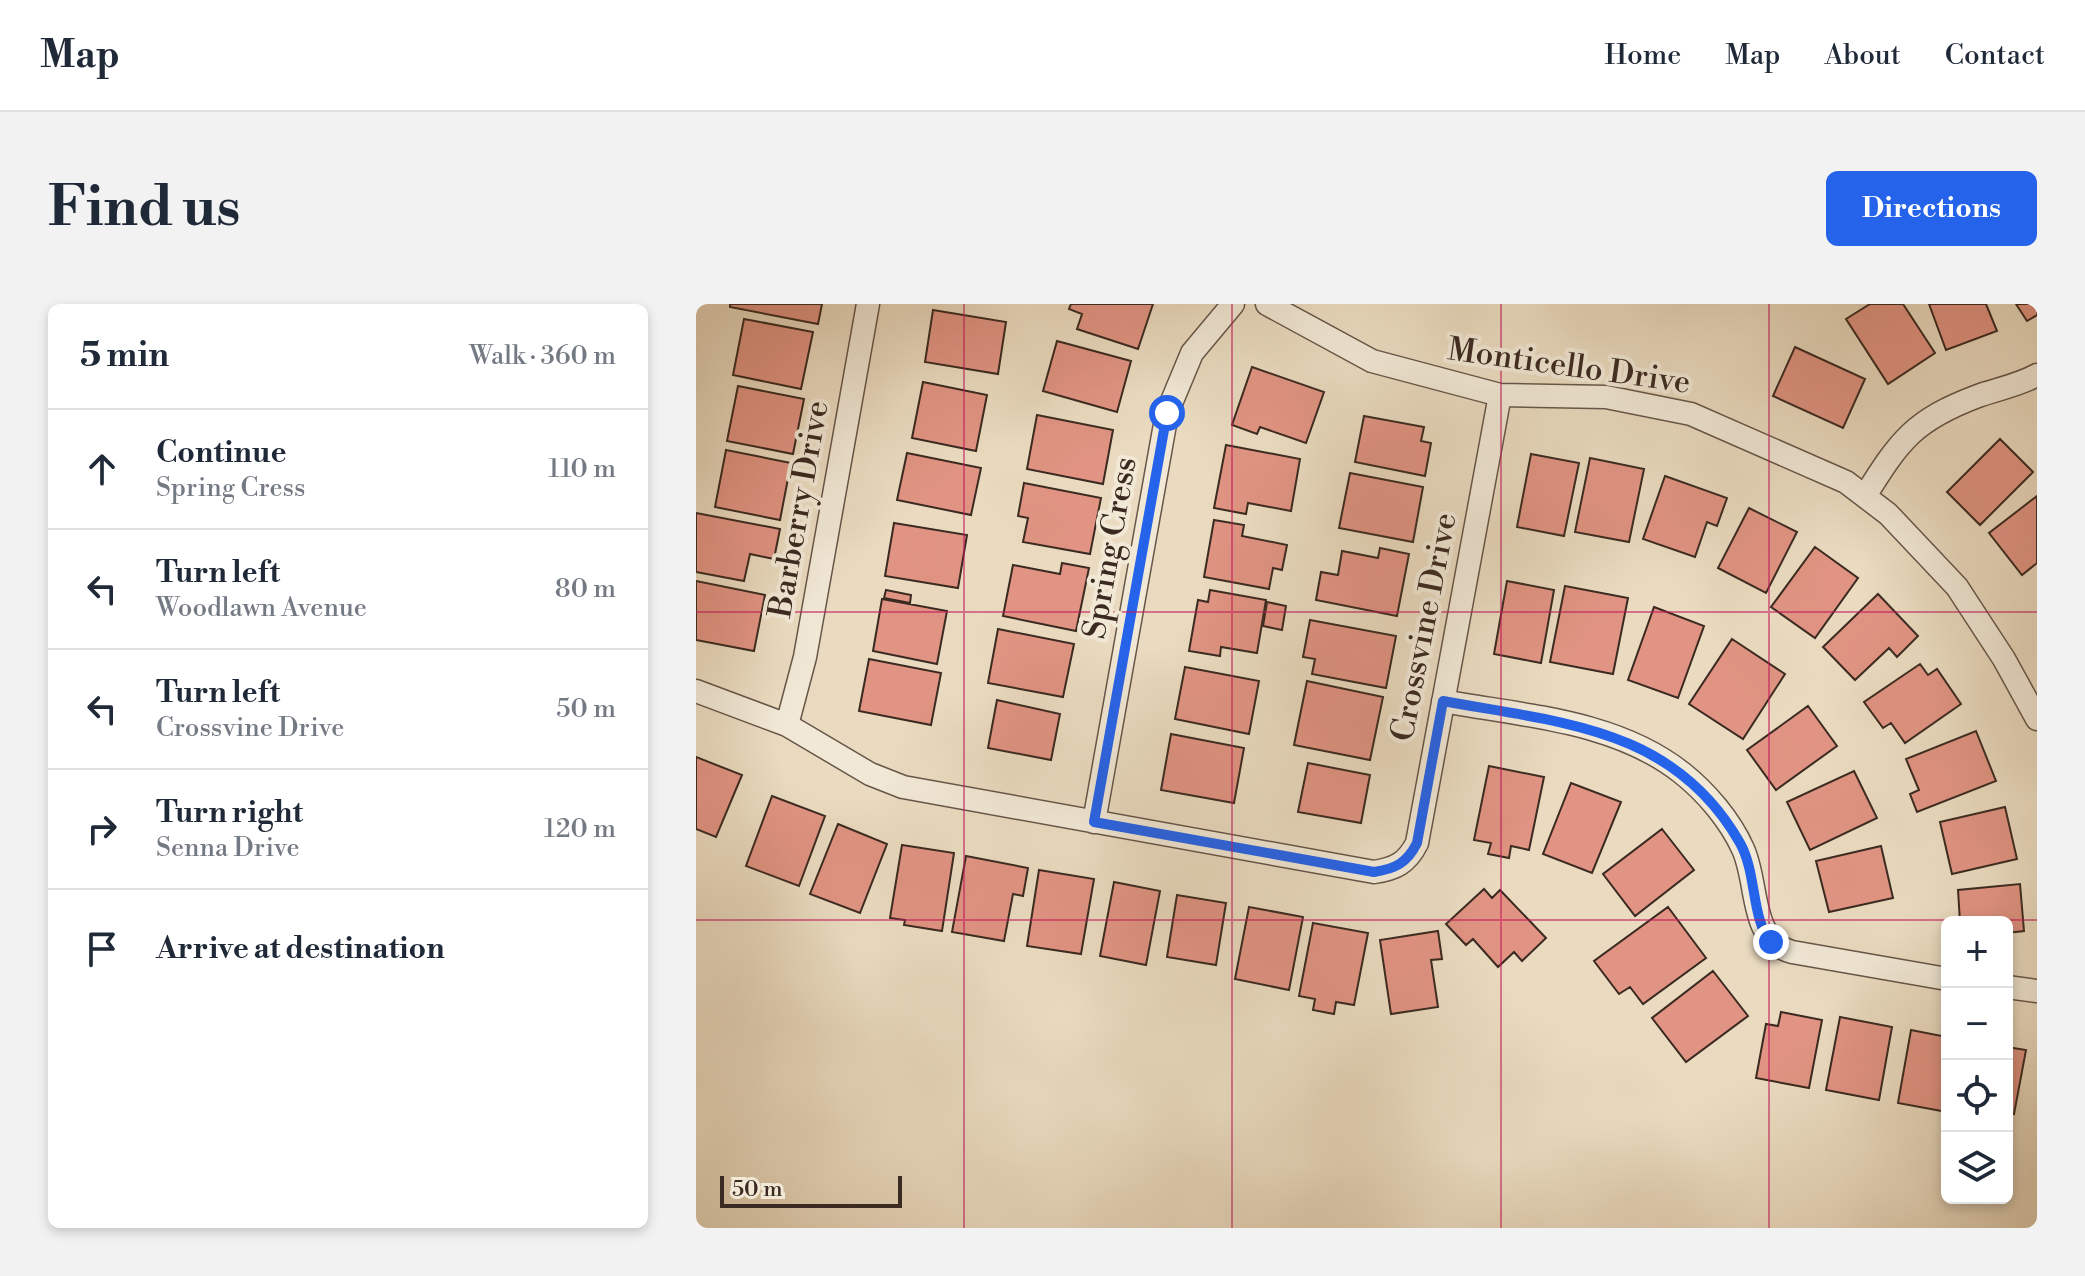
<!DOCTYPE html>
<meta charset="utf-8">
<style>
:root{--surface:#fff;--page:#f2f2f3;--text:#1f2937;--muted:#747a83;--line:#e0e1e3;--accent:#2563eb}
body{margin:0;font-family:"Libre Bodoni",serif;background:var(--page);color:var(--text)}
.controls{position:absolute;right:24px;bottom:24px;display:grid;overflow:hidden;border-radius:12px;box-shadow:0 4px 12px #0003}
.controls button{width:72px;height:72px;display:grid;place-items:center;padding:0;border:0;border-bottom:2px solid var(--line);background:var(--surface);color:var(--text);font:40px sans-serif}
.scale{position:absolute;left:24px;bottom:20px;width:182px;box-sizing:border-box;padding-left:8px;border:4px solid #3b2a21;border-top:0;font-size:22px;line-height:28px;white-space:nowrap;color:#3b2a21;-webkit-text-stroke:6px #f1e8d6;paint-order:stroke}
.stop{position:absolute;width:24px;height:24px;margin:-18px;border:6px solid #2563eb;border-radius:50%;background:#fff}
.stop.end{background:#2563eb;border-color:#fff;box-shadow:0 2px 8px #0008}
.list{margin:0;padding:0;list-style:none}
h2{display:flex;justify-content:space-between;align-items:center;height:104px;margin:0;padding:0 32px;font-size:34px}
h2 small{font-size:26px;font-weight:400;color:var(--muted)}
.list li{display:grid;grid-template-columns:52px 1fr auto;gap:24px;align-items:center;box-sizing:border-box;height:120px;padding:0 32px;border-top:2px solid var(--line)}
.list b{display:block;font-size:30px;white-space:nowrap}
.list p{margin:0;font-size:26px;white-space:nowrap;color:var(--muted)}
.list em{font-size:26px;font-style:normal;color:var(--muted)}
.icon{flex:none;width:44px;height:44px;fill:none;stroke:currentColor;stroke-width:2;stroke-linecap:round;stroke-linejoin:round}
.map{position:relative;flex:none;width:1341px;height:924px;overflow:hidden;border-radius:12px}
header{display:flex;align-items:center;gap:48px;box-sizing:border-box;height:112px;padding:0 40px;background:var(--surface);border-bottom:2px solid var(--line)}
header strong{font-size:38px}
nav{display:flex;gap:44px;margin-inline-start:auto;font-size:28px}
.intro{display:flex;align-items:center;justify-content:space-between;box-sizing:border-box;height:192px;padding:0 48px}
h1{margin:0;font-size:56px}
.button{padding:20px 36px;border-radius:12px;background:var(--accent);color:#fff;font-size:28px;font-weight:700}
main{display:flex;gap:48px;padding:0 48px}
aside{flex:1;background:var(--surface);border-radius:12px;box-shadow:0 4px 12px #0003}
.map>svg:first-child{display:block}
</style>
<header>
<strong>Map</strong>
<nav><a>Home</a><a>Map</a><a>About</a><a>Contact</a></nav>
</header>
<div class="intro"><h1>Find us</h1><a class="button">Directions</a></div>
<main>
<aside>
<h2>5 min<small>Walk · 360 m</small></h2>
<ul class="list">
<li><svg class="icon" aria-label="ahead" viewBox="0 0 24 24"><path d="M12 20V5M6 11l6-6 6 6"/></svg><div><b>Continue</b><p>Spring Cress</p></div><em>110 m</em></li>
<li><svg class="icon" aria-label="left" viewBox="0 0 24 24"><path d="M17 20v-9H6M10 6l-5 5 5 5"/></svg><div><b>Turn left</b><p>Woodlawn Avenue</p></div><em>80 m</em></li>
<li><svg class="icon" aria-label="left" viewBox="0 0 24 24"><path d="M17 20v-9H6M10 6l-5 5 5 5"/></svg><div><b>Turn left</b><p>Crossvine Drive</p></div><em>50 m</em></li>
<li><svg class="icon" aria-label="right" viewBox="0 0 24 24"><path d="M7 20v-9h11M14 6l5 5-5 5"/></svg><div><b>Turn right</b><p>Senna Drive</p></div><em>120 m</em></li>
<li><svg class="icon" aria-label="arrive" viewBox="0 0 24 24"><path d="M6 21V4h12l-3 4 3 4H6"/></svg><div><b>Arrive at destination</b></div></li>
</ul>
</aside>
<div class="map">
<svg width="1341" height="924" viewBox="0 0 1341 924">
<rect width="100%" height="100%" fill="#eadbc0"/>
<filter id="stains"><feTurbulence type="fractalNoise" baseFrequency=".0025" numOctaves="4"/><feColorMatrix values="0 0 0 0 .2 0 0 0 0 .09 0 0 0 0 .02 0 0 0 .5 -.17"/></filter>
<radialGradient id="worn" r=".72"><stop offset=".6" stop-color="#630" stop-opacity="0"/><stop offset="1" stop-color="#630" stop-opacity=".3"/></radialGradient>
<path fill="#e19483" stroke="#3b2a21" stroke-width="2" d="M34 0H126L122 20 34 3Z
M375 0H457L442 45 381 25 386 10 373 5Z
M1174 0H1207L1239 49 1192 80 1150 15Z
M1233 0H1290L1301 27 1250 46Z
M1320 0H1341V11L1331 17Z
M237 6 310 18 302 70 229 58Z
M48 15 117 28 105 85 37 71Z
M361 37 435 57 421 108 347 87Z
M1099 43 1169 75 1147 124 1077 92Z
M556 63 628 88 610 139 564 123 561 130 536 121Z
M227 78 291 91 280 147 216 134Z
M42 82 108 95 97 150 31 137Z
M341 111 417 126 407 180 331 165Z
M668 112 728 123 725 137 735 139 729 172 659 158Z
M1304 135 1337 168 1284 221 1251 188Z
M530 141 604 155 595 207 552 199 550 210 518 204Z
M30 146 95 159 84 216 19 203Z
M211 149 285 164 275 211 201 196Z
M835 150 883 159 868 232 821 223Z
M894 154 948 165 933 238 879 228Z
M654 169 727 183 717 238 643 224Z
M969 172 1031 194 1021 222 1011 218 999 253 947 235Z
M328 179 405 194 394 250 327 238 332 214 322 212Z
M1341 192V259L1326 271 1293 229Z
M1053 204 1101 228 1070 289 1022 264Z
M0 209 84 225 78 255 54 250 48 277 0 268Z
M518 216 548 221 546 232 591 241 586 266 577 264 573 285 508 273Z
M198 219 271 231 262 284 189 272Z
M1119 243 1162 274 1119 334 1075 303Z
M684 244 713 250 701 312 620 296 625 268 642 271 646 247 682 254Z
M366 259 393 264 380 327 307 312 317 261 364 270Z
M0 277 69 291 58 347 0 336Z
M811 277 858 286 845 359 798 350Z
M869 282 932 294 917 370 854 358Z
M190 286 215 291 214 299 188 294Z
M514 286 570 296 561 349 525 343 524 352 493 347 502 296 512 298Z
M1182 290 1222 332 1201 353 1193 344 1159 376 1127 343Z
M186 295 251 307 241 360 177 347Z
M571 298 590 302 586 326 567 322Z
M958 303 1008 322 982 394 932 376Z
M614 316 700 332 690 384 616 370 619 355 607 353Z
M302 325 378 340 367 393 292 379Z
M1036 335 1089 370 1047 435 993 400Z
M173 355 245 369 235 421 163 407Z
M1224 360 1232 371 1241 365 1265 400 1209 439 1195 419 1187 424 1168 398Z
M489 363 563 377 553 430 479 415Z
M611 377 687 393 674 456 598 441Z
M301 396 364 410 355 456 292 444Z
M1112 402 1141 442 1080 486 1051 446Z
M1280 427 1300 477 1221 508 1214 490 1223 486 1210 455Z
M475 430 548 444 538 499 465 486Z
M0 453 46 471 20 533 0 525Z
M612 459 674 471 665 519 602 508Z
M793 462 848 473 833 546 815 542 813 554 792 550 795 539 778 536Z
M1158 467 1181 514 1114 546 1091 498Z
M875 479 925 498 896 569 847 550Z
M76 492 129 512 103 582 50 562Z
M1309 503 1321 555 1256 570 1244 518Z
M142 520 191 540 164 609 114 590Z
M966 525 998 566 939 612 907 570Z
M206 541 258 549 246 627 208 621 209 616 194 614Z
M1185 542 1197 594 1133 608 1120 557Z
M270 552 332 564 327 592 317 590 308 637 256 628Z
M343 566 398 575 385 650 331 642Z
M418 578 464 587 450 661 404 652Z
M1324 580 1328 627 1311 629V618H1264L1262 586Z
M788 585 796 594 804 586 850 634 826 657 818 648 802 663 777 635 770 641 750 620Z
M481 591 530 599 520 661 471 653Z
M553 603 607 613 593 686 539 675Z
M972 603 1010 654 947 700 934 683 923 690 898 657Z
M617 619 672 629 658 701 640 698 638 710 617 706 619 695 603 692Z
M742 627 746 655 735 656 742 703 695 710 684 636Z
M1017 667 1052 712 990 758 956 714Z
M1085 708 1126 716 1113 784 1060 774 1070 720 1082 722Z
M1144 713 1196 723 1183 796 1130 786Z
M1215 726 1251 733V808L1202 799Z
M1311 743 1330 746 1318 810 1311 809Z"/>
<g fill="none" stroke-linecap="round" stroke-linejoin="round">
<defs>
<path id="street" d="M571 0 676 57 804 91 910 93 995 110 1150 178 1192 210 1261 283 1308 355 1341 415
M1169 192C1204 136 1218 116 1282 92 1302 85 1323 81 1341 71
M0 387 91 421 174 470 207 483 678 568C699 565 711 559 721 539L804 91
M747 397C827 412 919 416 986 469 1010 488 1034 516 1047 545 1063 580 1053 636 1096 648L1251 675
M91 421 109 353 172 0
M398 518 471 109 496 49 537 0
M1311 683 1341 687"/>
</defs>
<use href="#street" stroke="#675649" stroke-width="25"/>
<use href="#street" stroke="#f1e8d6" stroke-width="22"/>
</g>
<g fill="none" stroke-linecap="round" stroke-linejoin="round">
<path stroke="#2563eb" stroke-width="10" d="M471 109 398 518 678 568C699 565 711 559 721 539L747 397C865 419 978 423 1044 539 1061 569 1055 615 1075 638"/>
</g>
<path fill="none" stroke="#c2185b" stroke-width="2" stroke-opacity="0.55" d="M268 0V924M536 0V924M805 0V924M1073 0V924M0 308H1341M0 616H1341"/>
<g text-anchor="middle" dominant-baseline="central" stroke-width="8" stroke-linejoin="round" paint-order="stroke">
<g font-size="32" fill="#3b2a21" stroke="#f1e8d6">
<text transform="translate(873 62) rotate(8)">Monticello Drive</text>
<text transform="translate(103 205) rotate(-80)">Barberry Drive</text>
<text transform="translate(414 244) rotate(-80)">Spring Cress</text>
<text transform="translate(728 323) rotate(-79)">Crossvine Drive</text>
</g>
</g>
<rect width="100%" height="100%" filter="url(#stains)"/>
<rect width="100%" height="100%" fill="url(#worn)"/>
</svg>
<div class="controls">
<button>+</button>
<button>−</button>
<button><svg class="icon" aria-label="locate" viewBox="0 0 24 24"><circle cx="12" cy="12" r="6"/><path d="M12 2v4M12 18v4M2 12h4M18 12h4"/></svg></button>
<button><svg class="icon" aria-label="layers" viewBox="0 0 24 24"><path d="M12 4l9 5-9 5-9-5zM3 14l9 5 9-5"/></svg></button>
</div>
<div class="scale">50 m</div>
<div class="stop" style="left:471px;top:109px"></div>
<div class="stop end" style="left:1075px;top:638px"></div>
</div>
</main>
